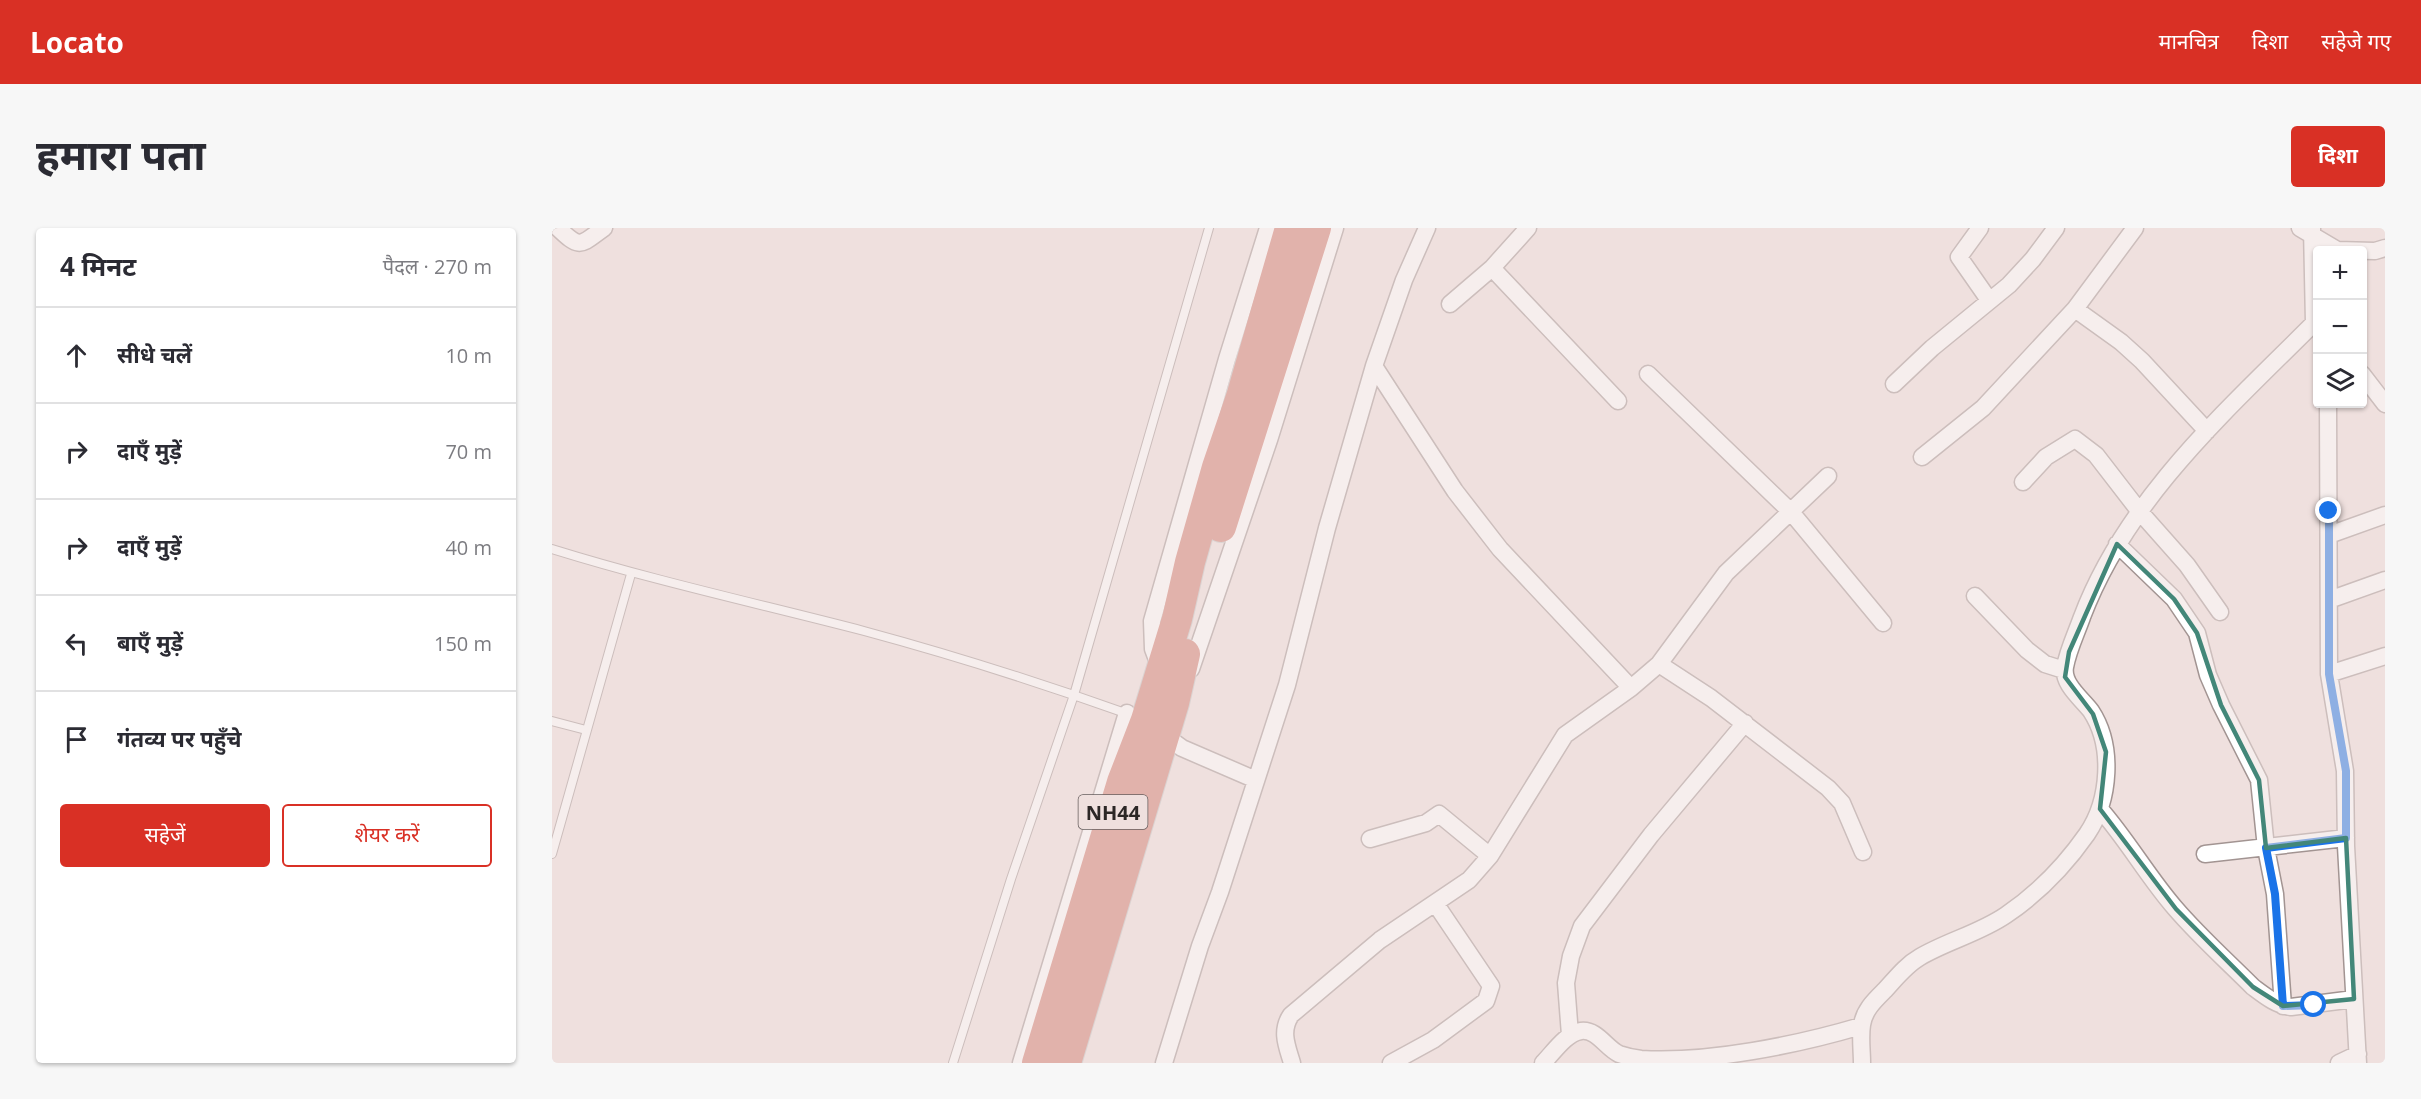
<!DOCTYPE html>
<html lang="hi">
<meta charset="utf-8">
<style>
:root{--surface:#fff;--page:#f7f7f7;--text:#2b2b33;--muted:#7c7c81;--line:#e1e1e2;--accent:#d93025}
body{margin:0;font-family:"Open Sans","Noto Sans Devanagari",sans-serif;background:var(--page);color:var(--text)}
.controls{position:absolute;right:18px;top:18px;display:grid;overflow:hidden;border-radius:6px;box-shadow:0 2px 4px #0004}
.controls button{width:54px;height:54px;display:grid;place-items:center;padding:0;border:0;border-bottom:2px solid var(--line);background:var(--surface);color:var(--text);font:30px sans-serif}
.stop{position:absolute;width:18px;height:18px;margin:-14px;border:4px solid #1a73e8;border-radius:50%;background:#fff}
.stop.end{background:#1a73e8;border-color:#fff;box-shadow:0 2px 6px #0008}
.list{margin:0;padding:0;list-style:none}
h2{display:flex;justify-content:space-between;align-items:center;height:78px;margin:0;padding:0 24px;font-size:26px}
h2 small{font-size:20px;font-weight:400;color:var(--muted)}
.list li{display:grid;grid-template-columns:39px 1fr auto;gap:18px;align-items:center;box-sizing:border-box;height:96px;padding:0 24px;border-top:2px solid var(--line)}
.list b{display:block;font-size:22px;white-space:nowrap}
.list em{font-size:20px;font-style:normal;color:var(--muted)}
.actions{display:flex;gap:12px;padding:18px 24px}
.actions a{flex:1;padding:14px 0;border:2px solid var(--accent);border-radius:6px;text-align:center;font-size:21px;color:var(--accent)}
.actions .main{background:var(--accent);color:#fff}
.icon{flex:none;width:33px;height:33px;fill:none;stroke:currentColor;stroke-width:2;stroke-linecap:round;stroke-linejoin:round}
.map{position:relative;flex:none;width:1833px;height:835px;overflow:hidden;border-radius:6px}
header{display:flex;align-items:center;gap:36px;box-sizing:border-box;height:84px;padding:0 30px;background:var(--accent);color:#fff}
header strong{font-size:28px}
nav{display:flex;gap:33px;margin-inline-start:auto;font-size:21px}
.intro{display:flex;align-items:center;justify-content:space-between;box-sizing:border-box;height:144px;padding:0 36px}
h1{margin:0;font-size:42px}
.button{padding:15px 27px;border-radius:6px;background:var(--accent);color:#fff;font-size:21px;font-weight:700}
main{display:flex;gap:36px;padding:0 36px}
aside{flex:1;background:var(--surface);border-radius:6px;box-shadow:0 2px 4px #0004}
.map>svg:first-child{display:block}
</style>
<header>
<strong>Locato</strong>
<nav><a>मानचित्र</a><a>दिशा</a><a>सहेजे गए</a></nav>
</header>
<div class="intro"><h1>हमारा पता</h1><a class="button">दिशा</a></div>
<main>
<aside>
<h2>4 मिनट<small>पैदल · 270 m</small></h2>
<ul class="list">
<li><svg class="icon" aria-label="ahead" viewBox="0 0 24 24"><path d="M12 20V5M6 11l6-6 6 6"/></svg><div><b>सीधे चलें</b></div><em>10 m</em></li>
<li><svg class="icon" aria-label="right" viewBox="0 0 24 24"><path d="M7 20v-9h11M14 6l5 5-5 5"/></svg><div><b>दाएँ मुड़ें</b></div><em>70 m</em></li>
<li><svg class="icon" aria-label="right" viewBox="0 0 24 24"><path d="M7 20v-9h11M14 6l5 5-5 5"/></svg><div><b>दाएँ मुड़ें</b></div><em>40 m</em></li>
<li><svg class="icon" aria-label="left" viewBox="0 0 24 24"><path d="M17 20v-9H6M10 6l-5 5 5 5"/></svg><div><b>बाएँ मुड़ें</b></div><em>150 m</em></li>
<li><svg class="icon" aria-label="arrive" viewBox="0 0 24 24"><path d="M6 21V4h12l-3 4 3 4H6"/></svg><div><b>गंतव्य पर पहुँचे</b></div></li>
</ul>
<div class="actions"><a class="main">सहेजें</a><a>शेयर करें</a></div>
</aside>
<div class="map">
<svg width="1833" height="835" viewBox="0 0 1833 835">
<rect width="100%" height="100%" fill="#efe0de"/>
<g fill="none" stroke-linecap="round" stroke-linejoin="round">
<defs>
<path id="lane" d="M0 321C103 353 208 376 312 403 401 427 489 455 576 486
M0 493 34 502
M0 626 79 346
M401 835 459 651 522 467 657 0"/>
<path id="street" d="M6 0C29 22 28 17 52 0
M1428 0 1407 29 1437 72
M1748 0 1785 22 1823 23 1833 20
M1760 0 1762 95 1766 99
M940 40 1066 173
M898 76 940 40 976 0
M1523 81 1569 114 1590 133 1655 203
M822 138 903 263 948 321 1079 460
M1096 146 1239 284 1331 395
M1810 146 1833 176
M1342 156 1380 120 1457 57 1481 31 1504 0
M1776 176 1777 446 1793 543 1794 618 1806 835
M1370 229 1431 180 1523 81 1583 0
M1471 254 1494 229 1523 211 1544 227 1588 284 1635 337 1668 384
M1777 307 1833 287
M1565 316 1622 371 1645 405 1656 447 1669 477 1707 552 1714 620 1723 666 1731 778
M1423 368 1475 422 1493 436 1512 442
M1777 372 1833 352
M1107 436 1159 470 1276 560 1290 575 1311 624
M607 437 601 421 600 393 675 131 716 0
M639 441 717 212 783 0
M1777 446 1833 428
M612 507 630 520 704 552
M1548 581C1576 613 1596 649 1623 680 1647 708 1675 733 1701 759 1713 768 1724 777 1739 779L1802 771
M818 611 874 595 887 586 938 628
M1653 626 1794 610
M1018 807 1014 755 1019 728 1030 698 1099 607 1193 495
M469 835 575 485
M612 835 648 718 668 664 735 457 775 300 822 138 852 52 875 0
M740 835C735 818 728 803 739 787L828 712 917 652 938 628 1013 507 1079 460 1107 436 1174 345 1276 248
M839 835 881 812 934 773 939 758 883 675
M991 835C1001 825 1014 805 1029 803 1045 801 1054 820 1067 826 1073 828 1082 830 1089 831 1156 835 1245 817 1309 798
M1310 835C1310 823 1308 809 1310 797 1312 782 1323 772 1333 762 1344 750 1354 737 1368 729 1395 713 1428 705 1454 687 1485 666 1514 636 1535 606 1558 572 1562 518 1539 483 1530 471 1510 456 1513 439 1516 422 1524 406 1530 389 1575 270 1674 183 1762 95
M1787 835 1806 826"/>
<path id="highway" d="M669 299 764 0
M485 835 570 554 594 492 625 391 638 334 665 239 690 166 738 0
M514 835 622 475 633 426"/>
</defs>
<use href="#lane" stroke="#a29492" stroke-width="10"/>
<use href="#street" stroke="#a29492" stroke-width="19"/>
<use href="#highway" stroke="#c4c3c2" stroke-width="32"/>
<use href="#lane" stroke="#fff" stroke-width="8"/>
<use href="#street" stroke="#fff" stroke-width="16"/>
<use href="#highway" stroke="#d17a6d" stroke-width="30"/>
</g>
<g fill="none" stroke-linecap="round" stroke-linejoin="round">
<path stroke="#1a73e8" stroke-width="8" d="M1762 777 1731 778 1723 666 1714 620 1794 610V543L1777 446V283"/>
</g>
<path d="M0 0H1833V835H0ZM1565 316 1622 371 1645 405 1669 477 1707 552 1714 620 1794 610 1802 771 1731 778 1701 759 1624 681 1548 581 1554 524 1541 486 1513 449 1517 424Z" fill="#efe0de" fill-opacity=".55" fill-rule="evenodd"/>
<path fill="none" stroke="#438779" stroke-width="4.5" stroke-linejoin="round" d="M1565 316 1622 371 1645 405 1669 477 1707 552 1714 620 1794 610 1802 771 1731 778 1701 759 1624 681 1548 581 1554 524 1541 486 1513 449 1517 424Z"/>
<g text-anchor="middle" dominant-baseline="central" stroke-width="6" stroke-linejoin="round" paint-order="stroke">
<rect fill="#efe0de" stroke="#665e5d" stroke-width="1.5" x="526.5" y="567" width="69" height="34" rx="4.5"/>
<g font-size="20" font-weight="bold" fill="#2c2726">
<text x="561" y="584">NH44</text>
</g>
</g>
</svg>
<div class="controls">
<button>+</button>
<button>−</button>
<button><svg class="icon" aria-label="layers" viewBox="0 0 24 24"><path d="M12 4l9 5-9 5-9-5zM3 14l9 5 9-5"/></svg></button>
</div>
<div class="stop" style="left:1762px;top:777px"></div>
<div class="stop end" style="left:1777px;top:283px"></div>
</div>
</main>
